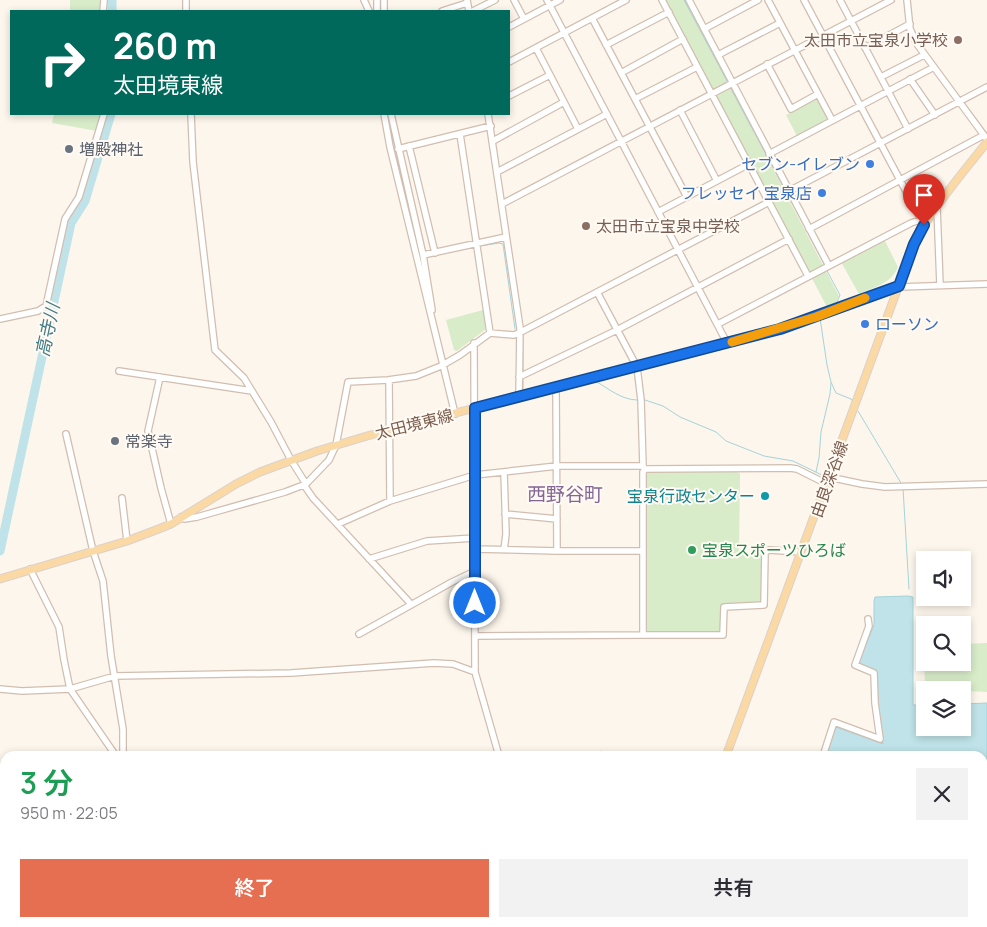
<!DOCTYPE html>
<html lang="ja">
<head>
<meta charset="utf-8">
<style>
	body { margin:0; font-family:Manrope,"Noto Sans JP",sans-serif; background:#f2f2f3; color:#2b2b33; height:100vh; display:flex; flex-direction:column; font-size:19px; white-space:nowrap }
	* { box-sizing:border-box; margin:0 }
	p { font-size:16px; color:#7c7c81 }
	.icon { flex:none; width:28px; height:28px; fill:none; stroke:currentColor; stroke-width:2; stroke-linecap:round; stroke-linejoin:round }
	.map { position:relative; flex:1; overflow:hidden }
	.details { position:absolute; left:0px; top:751px; width:988px; height:176px; display:flex; flex-direction:column; background:#fff; border-radius:15px 15px 0 0; box-shadow:0 2px 8px #0003 }
	.details>* { flex:none }
	.hud { position:absolute; left:10px; top:10px; width:500px; height:105px; border-radius:0px; box-shadow:0 2px 8px #0003; background:#00695c; color:#fff; overflow:hidden }
	.fabs { position:absolute; left:916px; top:551px; display:grid; gap:10px }
	.fabs a { display:grid; place-items:center; width:55px; height:55px; border-radius:0px; background:#fff; box-shadow:0 2px 8px #0003; font-size:25px }
	.pin { position:absolute; display:grid; place-items:center; width:42px; height:42px; color:#fff; margin:-51px -21px; border-radius:50% 50% 50% 0; rotate:-45deg; box-shadow:0 0 5px #0007 }
	.pin .icon { rotate:45deg }
	.me { position:absolute; width:55px; margin:-28px; rotate:0deg; stroke-linejoin:round; filter:drop-shadow(0 0 4px #0008) }
	.turn { display:flex; align-items:center; gap:18px; height:105px; padding:0 20px; font-size:22px }
	.turn .icon { width:65px; height:65px; stroke-width:2.5 }
	.turn b { display:block; font-size:35px; line-height:42px }
	.round { display:grid; place-items:center; flex:none; width:52px; height:52px; border-radius:0px; background:#f2f2f3 }
	.summary { display:flex; align-items:center; justify-content:space-between; height:85px; padding:0 20px }
	h1 { font-size:30px; font-weight:600; line-height:38px; color:#1e9e55 }
	.cta { display:flex; gap:10px; margin-top:auto; padding:10px 20px }
	.cta a { flex:1; height:58px; border-radius:0px; background:#e76f51; color:#fff; font-size:20px; font-weight:600; line-height:58px; text-align:center }
	.cta a+a { background:#f2f2f3; color:#2b2b33 }
	.map>svg:first-child { display:block }
	.green { fill:#d8ecc9 }
	.water { fill:#bfe3e8; stroke:#a5d3da }
	.lines { fill:none; stroke-linecap:round; stroke-linejoin:round }
	.stream { stroke:#a5d3da; stroke-width:1 }
	.river { stroke:#bfe3e8; stroke-width:9 }
	.minor-casing { stroke:#d1beb0; stroke-width:8 }
	.major-casing { stroke:#dad1cd; stroke-width:9 }
	.minor { stroke:#fff; stroke-width:5.5 }
	.major { stroke:#fbd9a5; stroke-width:7 }
	.rail-casing { stroke:#b9a8c9; stroke-width:3 }
	.rail { stroke:#fffaf3; stroke-width:1; stroke-dasharray:4; stroke-linecap:butt }
	.route-casing { stroke:#114b97; stroke-width:12 }
	.route { stroke:#1a73e8; stroke-width:9 }
	.slow { stroke:#f59e0b; stroke-width:9 }
	.education-dot { fill:#8d6e63; stroke:#fffaf3; stroke-width:2 }
	.worship-dot { fill:#6b7280; stroke:#fffaf3; stroke-width:2 }
	.shop-dot { fill:#3f7fe0; stroke:#fffaf3; stroke-width:2 }
	.culture-dot { fill:#0f9aa8; stroke:#fffaf3; stroke-width:2 }
	.leisure-dot { fill:#2e9e5b; stroke:#fffaf3; stroke-width:2 }
	.labels { text-anchor:middle; stroke-width:4; stroke-linejoin:round; paint-order:stroke }
	.education-label { font-size:16px; fill:#785e54; stroke:#fffaf3; text-anchor:end }
	.worship-label { font-size:16px; fill:#5b616d; stroke:#fffaf3; text-anchor:start }
	.shop-label { font-size:16px; fill:#366cbe; stroke:#fffaf3; text-anchor:end }
	.street-label { font-size:16px; fill:#7a5c4d; stroke:#fffaf3 }
	.culture-label { font-size:16px; fill:#0d838f; stroke:#fffaf3; text-anchor:end }
	.leisure-label { font-size:16px; fill:#27864d; stroke:#fffaf3; text-anchor:start }
	.water-label { font-size:18px; font-style:italic; fill:#437c86; stroke:#fffaf3 }
	.quarter-label { font-size:19px; fill:#846695; stroke:#fffaf3 }
</style>
</head>
<body>
<div class="map">
<svg width="987" height="927" viewBox="0 0 987 927">
	<rect width="100%" height="100%" fill="#fdf6ec"/>
	<!-- green -->
	<path class="green" d="M70,0h32l-1,11h-31z
		M666,0h19l154,296 -4,8 -8,3z
		M815,100h3l9,17 -1,4 -29,15 -11,-21z
		M54,114h47l-4,17 -45,-8z
		M884,239l14,28c-7,17 -24,20 -39,27l-18,-32z
		M483,310l3,19 -29,22 -3,-1 -8,-30z
		M737,470l3,4 -1,78 22,1 2,1v48l-2,2h-40v26l-2,3h-73l-1,-2v-158l1,-2z
		M987,643v49l-62,-3 -1,-44h1v17h37l1,-18z"/>
	<!-- water -->
	<path class="water" d="M908,596l5,1v108h12v23h37l1,-24 24,-1v109l-4,2 -1,-58h-157l11,-29 47,17 -7,-39 1,-32 -1,-3 -18,-6 16,-39v-24l1,-4z"/>
	<g class="lines">
		<!-- stream -->
		<path class="stream" d="M684,0l43,81
			M731,89l54,101
			M787,193l38,73
			M480,246l19,-3 4,1 12,85
			M460,250l16,-3
			M820,312l16,-8 4,-9 -14,-26
			M820,318l7,47 4,17 5,11 15,6 2,3
			M523,371v-34
			M523,379v12l3,1
			M597,382c12,7 25,18 40,18
			M554,384l35,-9
			M645,400l18,6 17,11 36,15 10,9 38,15 29,5 31,15 -1,3
			M858,411l43,72
			M816,472l3,-14 2,-26 9,-38 1,-11
			M903,488l6,101
			M707,922l1,5
			M769,927l1,-5"/>
		<!-- river -->
		<path class="river" d="M112,11v-11
			M0,551l71,-328 14,-22 26,-87
			M0,882l5,4
			M34,922l2,5"/>
		<!-- minor casing -->
		<g class="minor-casing">
			<path id="minor" d="M186,0v11
				M364,0l5,11
				M467,0l2,11
				M514,0l10,19
				M547,0l180,343
				M662,0l146,276
				M689,0l140,266
				M768,0l64,120
				M804,0l120,225
				M840,0l68,129
				M907,0l3,29 7,15 69,94
				M103,11l1,-11
				M377,11v-11
				M384,11v-11
				M442,11l25,-8
				M473,11l22,-11
				M592,18l95,179
				M509,27l51,-27
				M704,29l54,-29
				M606,45l63,-33
				M536,48l42,81
				M865,48l45,-24
				M718,55l62,-32
				M509,62l117,-62
				M767,64l24,45 27,-15
				M621,73l62,-34
				M881,77l43,-22
				M910,79l25,36
				M509,96l41,-21
				M635,99l62,-32
				M680,110l37,71
				M191,114l2,48 22,188 29,28 27,44 20,38 15,24
				M384,114l6,33 65,267
				M391,114l32,141 9,55
				M488,114l32,214 -1,69
				M460,134l30,199
				M493,141l71,-39
				M409,146l26,107
				M398,149l93,-23
				M769,154l165,-87
				M497,172l110,-58
				M789,191l198,-104
				M502,204l389,-204
				M937,207l3,78
				M658,212l91,-48
				M809,229l175,-94
				M423,255l83,-18
				M899,287l88,-3
				M597,292l40,75 4,33 2,66
				M0,319l38,-8 8,-5 19,-87 14,-22 25,-83
				M718,324l193,-101 9,-3
				M474,343l1,329 24,84
				M119,371l133,20
				M160,377l-12,54 13,57 10,36
				M519,377l98,-47 172,-91
				M389,380l1,121
				M556,388l1,163
				M66,434l27,117 10,30 8,75 12,73v27
				M829,477l33,7 23,3 102,-3
				M304,485l9,13 98,106
				M122,498l5,43
				M505,514l52,5
				M181,517l3,2 13,-2 88,-25 21,-8 23,-24 7,-15 12,-63 40,-2 28,-4 25,-10 19,-11 30,-22 24,2 5,-2 250,-131
				M338,524l52,-23 85,-26 82,-9h86l2,3
				M475,549l82,2h85
				M504,550l2,-16 -2,-62
				M801,552l-32,-2 -4,2 -1,53 -40,2 -1,28h-80v-163l2,-3 145,-1 7,1 30,15
				M369,559l58,-18 48,-3
				M30,569l29,58 5,33 6,29 46,67
				M359,634l93,-52 23,-11
				M475,636l168,-1
				M0,689l22,2 48,-2 45,-13 176,-3 143,-10 19,1 22,8
				M600,756l1,-1
				M823,756l11,-34 46,17 -5,-36 -1,-30 -19,-8 14,-39 -1,-7
				M0,798l5,-1
				M982,817l5,-2
				M982,825l5,-2
				M982,841l5,-2
				M496,922l2,5
				M577,922l1,5
				M797,927l10,-5"/>
		</g>
		<!-- major casing -->
		<g class="major-casing">
			<path id="major" d="M0,579l127,-38 29,-11 15,-6 65,-40 24,-12 57,-21 50,-15 413,-107 119,-42
				M726,756l188,-512c19,-37 47,-69 73,-102
				M661,927l2,-5"/>
		</g>
		<!-- minor -->
		<use href="#minor" class="minor"/>
		<!-- major -->
		<use href="#major" class="major"/>
		<!-- rail casing -->
		<g class="rail-casing">
			<path id="rail" d="M982,830l5,-2
				M775,927l10,-5"/>
		</g>
		<!-- rail -->
		<use href="#rail" class="rail"/>
	</g>
	<g class="lines">
		<!-- route casing -->
		<g class="route-casing">
			<path id="route" d="M475,603v-195l305,-79 119,-43 15,-42 10,-19"/>
		</g>
		<!-- route -->
		<use href="#route" class="route"/>
		<!-- slow -->
		<path class="slow" d="M732,342l84,-25 49,-19"/>
	</g>
	<!-- markers -->
	<g class="education-dot">
		<circle cx="958" cy="40" r="5"/>
		<circle cx="586" cy="226" r="5"/>
	</g>
	<g class="worship-dot">
		<circle cx="69" cy="149" r="5"/>
		<circle cx="115" cy="441" r="5"/>
	</g>
	<g class="shop-dot">
		<circle cx="870" cy="164" r="5"/>
		<circle cx="822" cy="193" r="5"/>
		<circle cx="865" cy="324" r="5"/>
	</g>
	<circle class="culture-dot" cx="765" cy="496" r="5"/>
	<circle class="leisure-dot" cx="692" cy="550" r="5"/>
	<g class="labels">
		<!-- education labels -->
		<g class="education-label">
			<text x="948" y="46">太田市立宝泉小学校</text>
			<text x="596" y="232" text-anchor="start">太田市立宝泉中学校</text>
		</g>
		<!-- worship labels -->
		<g class="worship-label">
			<text x="79" y="155">増殿神社</text>
			<text x="125" y="447">常楽寺</text>
		</g>
		<!-- shop labels -->
		<g class="shop-label">
			<text x="860" y="170">セブン-イレブン</text>
			<text x="812" y="199">フレッセイ 宝泉店</text>
			<text x="875" y="330" text-anchor="start">ローソン</text>
		</g>
		<!-- street labels -->
		<g class="street-label">
			<text transform="translate(414 424) rotate(-14)" y="6">太田境東線</text>
			<text transform="translate(829 479) rotate(-70)" y="6">由良深谷線</text>
		</g>
		<!-- culture labels -->
		<g class="culture-label">
			<text x="755" y="502">宝泉行政センター</text>
		</g>
		<!-- leisure labels -->
		<g class="leisure-label">
			<text x="702" y="556">宝泉スポーツひろば</text>
		</g>
		<!-- water labels -->
		<g class="water-label">
			<text transform="translate(48 330) rotate(-78)" y="6">高寺川</text>
		</g>
		<!-- quarter labels -->
		<g class="quarter-label">
			<text x="565" y="501">西野谷町</text>
		</g>
	</g>
</svg>
<div class="fabs">
<a><svg class="icon" aria-label="sound" viewBox="0 0 24 24"><path d="M4 9h4l5-4v14l-5-4H4zM17 9q2 3 0 6"/></svg></a>
<a><svg class="icon" aria-label="search" viewBox="0 0 24 24"><circle cx="10" cy="10" r="6"/><path d="M15 15l6 6"/></svg></a>
<a><svg class="icon" aria-label="layers" viewBox="0 0 24 24"><path d="M12 4l9 5-9 5-9-5zM3 14l9 5 9-5"/></svg></a>
</div>
<div class="pin" style="left:924px;top:225px;background:#d93025"><svg class="icon" aria-label="arrive" viewBox="0 0 24 24"><path d="M6 21V4h12l-3 4 3 4H6"/></svg></div>
<svg class="me" style="left:475px;top:603px" viewBox="-20 -20 40 40"><circle r="17" fill="#1a73e8" stroke="#fff" stroke-width="3"/><path d="M0-11L8 9 0 5-8 9z" fill="#fff"/></svg>
<div class="hud">
<div class="turn"><svg class="icon" aria-label="right" viewBox="0 0 24 24"><path d="M7 20v-9h11M14 6l5 5-5 5"/></svg><div><b>260 m</b>太田境東線</div></div>
</div>
<section class="details">
<div class="summary"><div><h1>3 分</h1><p>950 m · 22:05</p></div><a class="round"><svg class="icon" aria-label="close" viewBox="0 0 24 24"><path d="M6 6l12 12M18 6L6 18"/></svg></a></div>
<div class="cta"><a>終了</a><a>共有</a></div>
</section>
</div>
</body>
</html>
